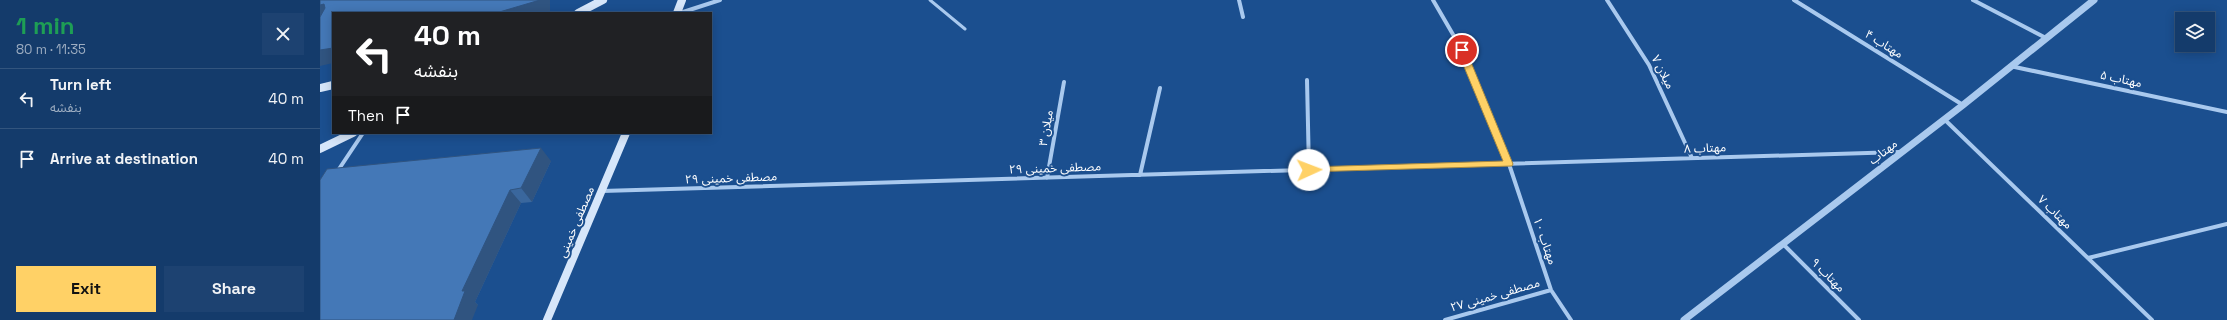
<!DOCTYPE html>
<html lang="en">
<head>
<meta charset="utf-8">
<style>
	body { margin:0; font-family:"Space Grotesk","Noto Sans Arabic",sans-serif; background:#1d4271; color:#f1f3f6; height:100vh; display:flex; flex-direction:column; font-size:15px; white-space:nowrap }
	* { box-sizing:border-box; margin:0 }
	p { font-size:13px; color:#9dadc1 }
	.icon { flex:none; width:22px; height:22px; fill:none; stroke:currentColor; stroke-width:2; stroke-linecap:round; stroke-linejoin:round }
	.map { position:relative; flex:1; overflow:hidden }
	.details { display:flex; flex-direction:column; background:#143b6b; width:320px }
	.details>* { flex:none }
	.top-card { position:absolute; left:12px; top:12px; width:380px; height:122px; border-radius:0px; box-shadow:0 2px 10px #0003,0 0 0 1px #33557e; background:#202124; color:#fff; overflow:hidden }
	.controls { position:absolute; left:1855px; top:12px; display:grid; gap:8px }
	.controls a { display:grid; place-items:center; width:40px; height:40px; border-radius:0px; background:#143b6b; box-shadow:0 2px 10px #0003,0 0 0 1px #33557e; font-size:20px }
	.pin { position:absolute; display:grid; place-items:center; width:34px; height:34px; color:#fff; margin:-17px; border:2px solid #fff; border-radius:50%; box-shadow:0 1px 4px #0007 }
	.me { position:absolute; width:44px; margin:-22px; rotate:88deg; stroke-linejoin:round; filter:drop-shadow(0 0 3px #0008) }
	.turn { display:flex; align-items:center; gap:14px; height:84px; padding:0 16px; font-size:18px }
	.turn .icon { width:52px; height:52px; stroke-width:2.5 }
	.turn b { display:block; font-size:28px; line-height:34px }
	.then { display:flex; align-items:center; height:38px; padding:0 16px; background:#0003; gap:8px; font-size:15px }
	.round { display:grid; place-items:center; flex:none; width:42px; height:42px; border-radius:0px; background:#1d4271 }
	.summary { display:flex; align-items:center; justify-content:space-between; height:68px; padding:0 16px }
	h1 { font-size:24px; font-weight:700; line-height:30px; color:#1e9e55 }
	.primary-button { display:flex; gap:8px; margin-top:auto; padding:8px 16px }
	.primary-button a { flex:1; height:46px; border-radius:0px; background:#ffd166; color:#111; font-size:16px; font-weight:700; line-height:46px; text-align:center }
	.primary-button a+a { background:#1d4271; color:#f1f3f6 }
	ul { padding:0; list-style:none }
	li { display:flex; align-items:center; gap:12px; height:60px; padding:0 16px; border-top:1px solid #33557e }
	li div { flex:1 }
	li b { display:block; font-size:15px }
	li em { font-style:normal }
	main { display:flex; flex:1; min-height:0 }
	.map>svg:first-child { display:block }
	.lines { fill:none; stroke-linecap:round; stroke-linejoin:round }
	.service { stroke:#a9c9ee; stroke-width:3 }
	.minor { stroke:#a9c9ee; stroke-width:4 }
	.tertiary { stroke:#a9c9ee; stroke-width:7 }
	.secondary { stroke:#d6e6fa; stroke-width:8 }
	.wall { fill:#3a679d }
	.shaded-wall { fill:#305480 }
	.building { fill:#4478b7; stroke:#305480 }
	.route { fill:#ffd166; stroke:#a68842 }
	.labels { text-anchor:middle; stroke-width:4; stroke-linejoin:round; paint-order:stroke }
	.street-label { font-size:12px; fill:#fff; stroke:#1b4f8f }
</style>
</head>
<body>
<main>
<section class="details">
<div class="summary"><div><h1>1 min</h1><p>80 m · 11:35</p></div><a class="round"><svg class="icon" aria-label="close" viewBox="0 0 24 24"><path d="M6 6l12 12M18 6L6 18"/></svg></a></div>
<ul>
<li><svg class="icon" aria-label="left" viewBox="0 0 24 24"><path d="M17 20v-9H6M10 6l-5 5 5 5"/></svg><div><b>Turn left</b><p>بنفشه</p></div><em>40 m</em></li>
<li><svg class="icon" aria-label="arrive" viewBox="0 0 24 24"><path d="M6 21V4h12l-3 4 3 4H6"/></svg><div><b>Arrive at destination</b></div><em>40 m</em></li>
</ul>
<div class="primary-button"><a>Exit</a><a>Share</a></div>
</section>
<div class="map">
<svg width="1907" height="320" viewBox="0 0 1907 320">
	<rect width="100%" height="100%" fill="#1b4f8f"/>
	<g class="lines">
		<!-- service -->
		<path class="service" d="M610,0l35,29"/>
		<!-- minor -->
		<path class="minor" d="M919,0l4,17
			M1113,0l29,50 47,114 42,126 20,30
			M1287,0l42,65 43,93
			M1474,0l169,105
			M1653,0l73,38
			M360,13l40,-13
			M1690,66l217,46
			M987,80l2,90
			M1624,119l208,201
			M17,172l26,-39
			M820,175l20,-87
			M727,178l17,-96
			M282,191l1298,-39
			M1463,244l76,76
			M1768,258l139,-34
			M1125,320l106,-30"/>
		<!-- tertiary -->
		<path class="tertiary" d="M1364,320l279,-215 131,-105"/>
		<!-- secondary -->
		<path class="secondary" d="M258,13l25,-13
			M357,13l5,-13
			M0,88l13,-3
			M0,149l33,-16
			M227,320l79,-187"/>
	</g>
	<!-- wall -->
	<path class="wall" d="M231,161l-19,41 -11,1 -46,99 3,3 -158,15z"/>
	<!-- shaded-wall -->
	<path class="shaded-wall" d="M220,0h10v13h-54z
		M4,4l9,11 -13,22v-32z
		M13,48v15l-13,3v-16z
		M221,148l10,13 -19,41 -11,-14z
		M190,190l11,13 -46,99 3,3 -6,15h-18l8,-29z"/>
	<!-- building -->
	<path class="building" d="M0,0h220l-44,13h-163v35l-13,2v-33l5,-9 -1,-4 -4,1z
		M221,148l-20,40 -11,2 -48,101h3l-11,29h-134v-140l7,-11z"/>
	<!-- route -->
	<path class="route" d="M1139,48l7,2 47,114 -1,2 -206,6v-4l3,-1 194,-6 -46,-111z"/>
	<g class="labels">
		<!-- street labels -->
		<g class="street-label">
			<text transform="translate(1564 44) rotate(32)" y="4">مهتاب ۴</text>
			<text transform="translate(1343 72) rotate(63)" y="4">میلان ۷</text>
			<text transform="translate(1801 79) rotate(12)" y="4">مهتاب ۵</text>
			<text transform="translate(726 128) rotate(-80)" y="4">میلان ۳</text>
			<text transform="translate(1385 148) rotate(-2)" y="4">مهتاب ۸</text>
			<text transform="translate(1563 152) rotate(-38)" y="4">مهتاب</text>
			<text transform="translate(735 168) rotate(-2)" y="4">مصطفی خمینی ۲۹</text>
			<text transform="translate(411 178) rotate(-2)" y="4">مصطفی خمینی ۲۹</text>
			<text transform="translate(1735 212) rotate(44)" y="4">مهتاب ۷</text>
			<text transform="translate(256 222) rotate(-67)" y="4">مصطفی خمینی</text>
			<text transform="translate(1225 241) rotate(71)" y="4">مهتاب ۱۰</text>
			<text transform="translate(1508 275) rotate(45)" y="4">مهتاب ۹</text>
			<text transform="translate(1175 295) rotate(-16)" y="4">مصطفی خمینی ۲۷</text>
		</g>
	</g>
</svg>
<div class="controls">
<a><svg class="icon" aria-label="layers" viewBox="0 0 24 24"><path d="M12 4l9 5-9 5-9-5zM3 14l9 5 9-5"/></svg></a>
</div>
<div class="pin" style="left:1142px;top:50px;background:#d93025"><svg class="icon" aria-label="arrive" viewBox="0 0 24 24"><path d="M6 21V4h12l-3 4 3 4H6"/></svg></div>
<svg class="me" style="left:989px;top:170px" viewBox="-20 -20 40 40"><circle r="19" fill="#fff"/><path d="M0-13L10 11 0 6-10 11z" fill="#ffd166"/></svg>
<div class="top-card">
<div class="turn"><svg class="icon" aria-label="left" viewBox="0 0 24 24"><path d="M17 20v-9H6M10 6l-5 5 5 5"/></svg><div><b>40 m</b>بنفشه</div></div>
<div class="then">Then<svg class="icon" aria-label="arrive" viewBox="0 0 24 24"><path d="M6 21V4h12l-3 4 3 4H6"/></svg></div>
</div>
</div>
</main>
</body>
</html>
